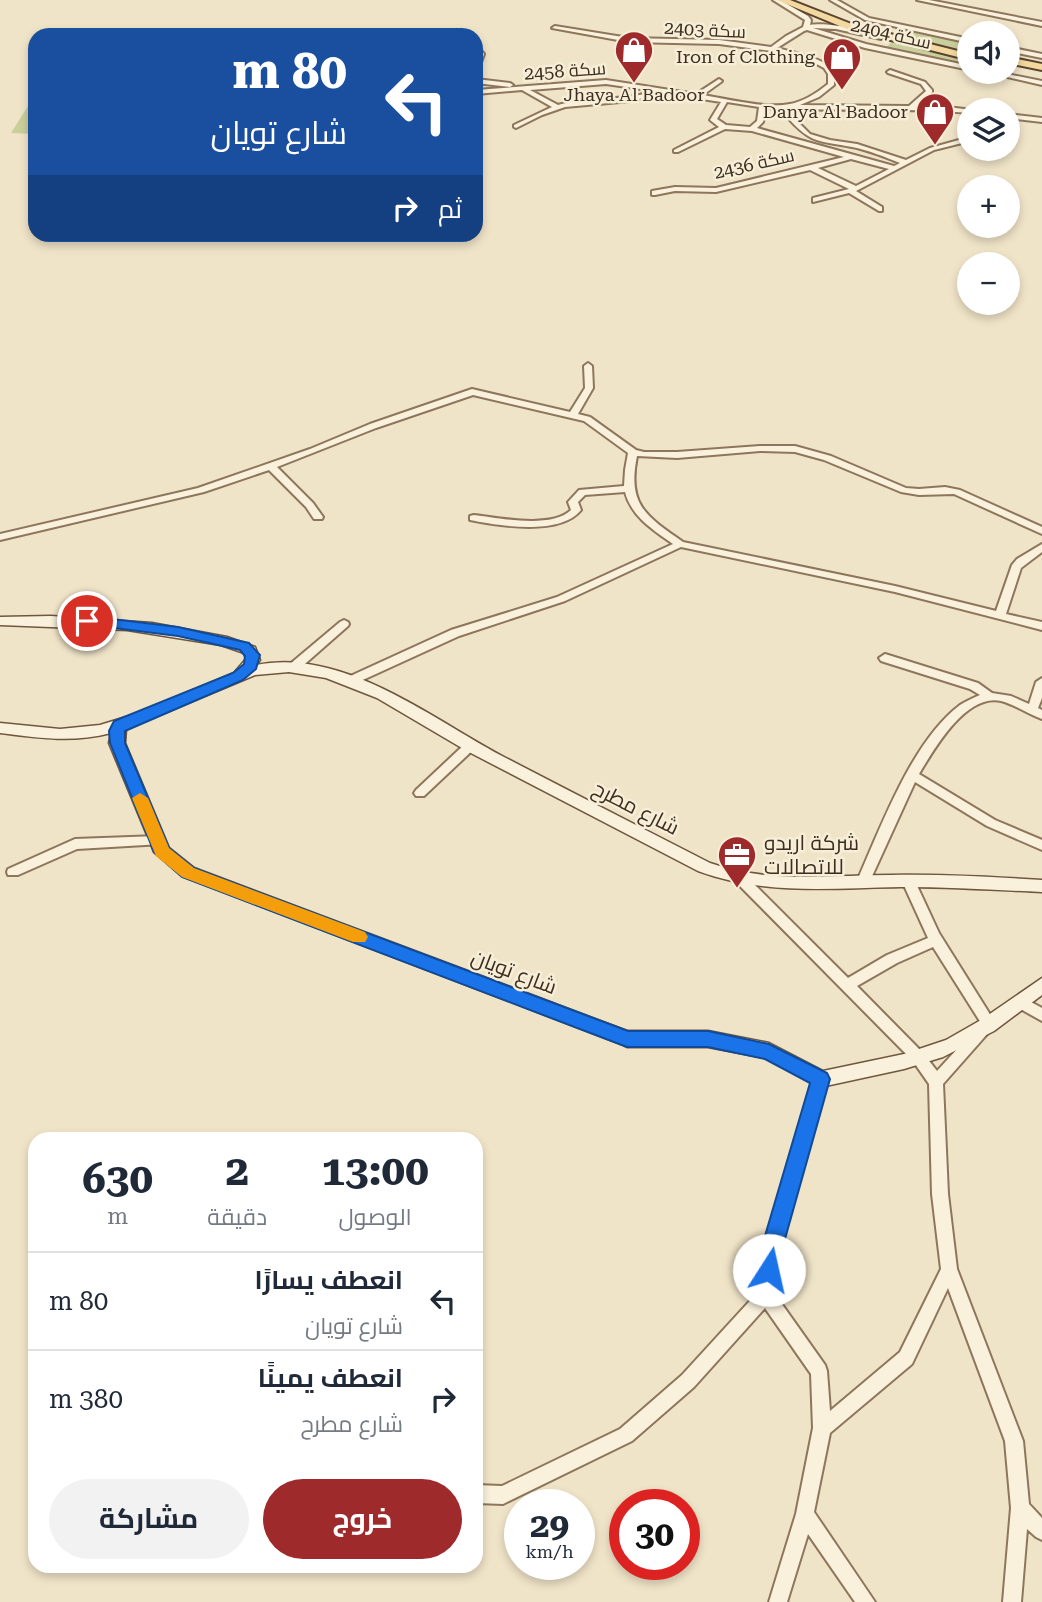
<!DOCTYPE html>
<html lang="ar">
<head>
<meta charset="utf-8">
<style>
	body { margin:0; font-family:"Roboto Serif",Cairo,serif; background:#f2f2f3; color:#1f2937; direction:rtl; height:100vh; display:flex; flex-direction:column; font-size:26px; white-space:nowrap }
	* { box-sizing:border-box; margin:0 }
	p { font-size:23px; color:#747a83 }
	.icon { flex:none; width:38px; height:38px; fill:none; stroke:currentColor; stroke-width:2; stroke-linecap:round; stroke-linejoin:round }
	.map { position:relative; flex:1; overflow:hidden; direction:ltr }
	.details { position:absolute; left:28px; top:1132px; width:455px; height:441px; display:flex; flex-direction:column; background:#fff; border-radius:21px; box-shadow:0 4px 10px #0003; direction:rtl }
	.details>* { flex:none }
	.guide { position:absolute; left:28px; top:28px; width:455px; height:214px; border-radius:21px; box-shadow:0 4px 10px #0003; direction:rtl; background:#1a4fa0; color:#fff; overflow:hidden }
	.tools { position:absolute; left:957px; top:21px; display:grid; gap:14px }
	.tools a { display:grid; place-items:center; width:63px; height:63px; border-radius:50%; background:#fff; box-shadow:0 4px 10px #0003; font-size:35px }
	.speed { position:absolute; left:504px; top:1489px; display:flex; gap:14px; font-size:35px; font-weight:700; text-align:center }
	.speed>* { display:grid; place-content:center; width:91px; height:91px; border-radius:50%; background:#fff; box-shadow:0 4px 10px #0003; line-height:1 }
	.speed small { font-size:18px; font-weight:400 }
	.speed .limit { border:10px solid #d22; background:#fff; color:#111 }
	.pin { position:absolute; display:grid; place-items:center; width:60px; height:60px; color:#fff; margin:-30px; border:4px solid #fff; border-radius:50%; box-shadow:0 2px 7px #0007 }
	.me { position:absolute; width:77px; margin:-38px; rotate:10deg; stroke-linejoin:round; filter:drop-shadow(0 0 5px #0008) }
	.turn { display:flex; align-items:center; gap:24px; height:147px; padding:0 21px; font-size:32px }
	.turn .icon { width:91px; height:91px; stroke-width:2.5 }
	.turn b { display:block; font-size:49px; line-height:60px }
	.then { display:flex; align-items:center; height:66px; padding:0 21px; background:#0003; gap:14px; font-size:26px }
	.eta { display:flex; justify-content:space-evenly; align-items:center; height:119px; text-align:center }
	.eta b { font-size:42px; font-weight:700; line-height:49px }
	.button { display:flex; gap:14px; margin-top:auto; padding:14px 21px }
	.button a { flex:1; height:80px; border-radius:42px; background:#9e2a2b; color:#fff; font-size:28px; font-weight:700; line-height:80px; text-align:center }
	.button a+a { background:#f2f2f3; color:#1f2937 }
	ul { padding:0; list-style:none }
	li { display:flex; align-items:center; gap:21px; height:98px; padding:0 21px; border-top:2px solid #e0e1e3 }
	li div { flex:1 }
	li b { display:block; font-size:26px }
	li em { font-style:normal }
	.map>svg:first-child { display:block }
	.green { fill:#c9cf9b }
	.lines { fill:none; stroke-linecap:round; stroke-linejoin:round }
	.minor-casing { stroke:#8d765c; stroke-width:4 }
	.secondary-casing { stroke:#6f573f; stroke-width:3 }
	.primary-casing { stroke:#5b4430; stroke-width:4 }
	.minor { fill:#faf1dc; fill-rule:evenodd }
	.secondary { fill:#faf1dc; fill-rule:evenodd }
	.primary { fill:#f3d9a0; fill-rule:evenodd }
	.route { fill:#1a73e8; stroke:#114b97; stroke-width:2 }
	.slow { fill:#f59e0b }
	.labels { text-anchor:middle; stroke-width:5; stroke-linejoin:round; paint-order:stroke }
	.far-street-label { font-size:18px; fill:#3d2e20; stroke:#f7eed8 }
	.far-poi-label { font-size:18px; fill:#3d2e20; stroke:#f7eed8; text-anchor:end }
	.street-label { font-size:21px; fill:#3d2e20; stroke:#f7eed8 }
	.poi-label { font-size:21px; fill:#3d2e20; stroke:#f7eed8; text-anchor:start }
</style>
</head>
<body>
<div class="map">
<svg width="1042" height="1602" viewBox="0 0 1042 1602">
	<rect width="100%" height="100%" fill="#f0e4c8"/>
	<!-- green -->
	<path class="green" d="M906,29l63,13v9l-71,-15z
		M892,42l77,16v9l-85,-18z
		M33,98l2,36 -24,-1z"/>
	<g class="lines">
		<!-- minor casing -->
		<g class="minor-casing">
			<path id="minor" d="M773,0h7l28,16 3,4 -1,5c17,-3 58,5 74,12l-3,2 -45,-10 -23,-1 53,16 104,22v4l-105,-22 -58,-18 -3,1 -27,17c14,4 51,10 57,25 0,2 0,10 0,12l-15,12 -19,8 109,1 17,-15 -5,-7 -33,-11 -1,-1 3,-2 35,12 7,8v2l-15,14h21l35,4h-3v3c-58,-5 -117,-2 -175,-4l-1,9 16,16 20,6 27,4 49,16 24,-12 40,-11v4l-36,9 -78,41 26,16v4h-3l-30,-18 -36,9v-4l36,-9 -39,-19 -94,22 -41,-1 -20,4h-3v-4l23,-4 41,1 128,-31 -92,-26 -27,-2 -47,23h-4v-2l45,-23 -9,-7 11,-18 -58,-9 -32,8 -66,6 -23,8 -26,13 -2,-1v-2l38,-18 -30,-17 -46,4v-4l130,-10 90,14 23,-15 3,2 -1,1 -18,13c25,4 63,14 87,9 12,-2 27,-11 38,-20v-10l-4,-6 -13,-7 -39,-10 -53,-7 -90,-2 -77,-14 3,-2 74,12 90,2 52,7 15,-11 17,-9 2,-7zM606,84l48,7c-31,11 -64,5 -96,14l-28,-15zM727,102l32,5 -2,14 -7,6 -24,-2 -9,-6zM766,108l22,1v9c23,26 32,23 64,29 16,3 33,10 48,16l-6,3 -137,-38 6,-6zM851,159l38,10 -33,17 -38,-18z
				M830,0h7l32,18 101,21v4l-105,-23z
				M917,0h12l113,22v4z
				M476,44l8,10 -5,14 -3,2 2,-16z
				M1008,47l34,7v4l-34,-7z
				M986,72h11l45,9v4z
				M476,79l34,4 3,2 -3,2 -34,-4z
				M1008,114l34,4v4l-34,-4z
				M588,363l4,3 1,22 -15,26 12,3 46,33 8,2h33l83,-6h35l36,10 75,32 13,1 26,-2 15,3 82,37v7l-88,-40 -35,1 -18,-3 -77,-32 -29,-8 -35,-1 -83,7 -40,-2c-10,49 9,60 46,86l212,44 101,25 16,-46 5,-6 25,-15v8l-21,16 -15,46 36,8v8l-147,-38 -214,-45 -116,54 -106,35 -105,48h-8l-2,-3 2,-3 105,-48 106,-33 116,-53c-20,-14 -42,-28 -48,-52l-40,3 -7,7 3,8c-21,26 -81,16 -111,10v-4l4,-1c25,3 78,14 97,-5l-3,-8 11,-12 45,-4 1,-16 3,-17 -44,-32 -111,-26 -97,33 -99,39 36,36 10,14 -1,2h-8l-8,-12 -37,-37 -65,22 -204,48v-6l198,-46 112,-39 60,-25 102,-35 98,23 15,-24 -1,-22z
				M344,620l4,2 1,2 -1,2 -50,44h-8l-2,-3 2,-3 50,-42z
				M885,654l93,29 14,10 19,3 18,8 7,-22 6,-4v20l-4,10 4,2v9c-14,-5 -26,-14 -41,-18 -35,-8 -67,48 -82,73l76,46 47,20v10l-55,-24 -72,-44 -47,103h-10l-1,-4c24,-54 55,-140 103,-176 6,-4 13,-7 20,-10l-10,-6 -89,-28 -2,-3z
				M470,742l4,1 2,3 -2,3 -50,47h-8l-2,-3 2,-3 50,-47z
				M158,836l4,2 2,3 -2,3 -85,5 -59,26h-10l-1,-3 1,-3 67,-30z
				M741,874l5,2 102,102 39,-23 41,-17 -26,-57 1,-4h10l26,56 57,91 -53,60 5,110 9,75 66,172 6,63 13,14v22l-6,-3 -9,-8 -6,73h-18l8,-94 -6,-67 -57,-153 -36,76 -82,69 -16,79 61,90h-20l-47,-68 -21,68h-18l27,-88 17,-86 -2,-54 -46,-66 -71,79 -62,54 -129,63 -27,-1v-18l26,1 118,-57 62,-54 76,-83 6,-46 52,-171 5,-2 5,2 2,4 -48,167 -6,47 51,72 2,6 3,40 70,-59 41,-83 -9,-75 -3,-110 -16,-23 -177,-179 -1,-3 1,-3zM933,947l48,76 -44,48 -14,-18 -66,-67 40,-23z
				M1020,996l22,12v13l-27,-15 -2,-4 2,-4z"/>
		</g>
		<!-- secondary casing -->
		<g class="secondary-casing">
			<path id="secondary" d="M51,616l101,7 75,14 28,10 5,13 -4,5c88,-18 177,55 250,93 67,35 136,70 204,105 59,21 120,12 181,12 51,-1 101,2 151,5v12c-47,-2 -94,-5 -141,-5 -71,1 -134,9 -203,-16l-231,-120 -90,-53 -51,-20 -37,-6 -34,3 -129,54 -1,14 44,105 25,20 433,163h81l61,12 54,28 81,-17 42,-14 35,-20 61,-42v17l-48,36 -51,26 -39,12 -83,18 -56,-29 -57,-11h-81l-6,-3 -439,-168 -28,-24 -45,-109 2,-10c-38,10 -73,5 -111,0v-10l60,6 40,-4 39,-12 95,-40 12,-14 -2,-6 -23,-8 -94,-15 -127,-5v-8z"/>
		</g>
		<!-- primary casing -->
		<g class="primary-casing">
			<path id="primary" d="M777,0h13l64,25 116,29v6l-123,-31z
				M1008,57l34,7v6l-34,-7z"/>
		</g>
		<!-- minor -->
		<use href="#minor" class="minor"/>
		<!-- secondary -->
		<use href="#secondary" class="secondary"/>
		<!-- primary -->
		<use href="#primary" class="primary"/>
	</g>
	<!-- route -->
	<path class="route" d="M87,616l91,11 71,16 11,12 -4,14 -13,11 -118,51v12l44,105 25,20 434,163h80l61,13 58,29 3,6 -47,167 -6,31 -8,3 -7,-3 -3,-7 3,-24 48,-163 -45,-24 -57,-12h-81l-445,-170 -28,-25 -44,-109 -1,-12 5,-10 119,-48 11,-9 1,-8 -5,-6 -62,-14 -96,-12v-6z"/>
	<!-- slow -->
	<path class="slow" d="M140,793l8,5 21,50 25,20 171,64 3,5 -3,5h-12l-171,-65 -26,-21 -24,-58z"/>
	<!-- icons -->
	<defs>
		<g id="shop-pin" transform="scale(2.0125)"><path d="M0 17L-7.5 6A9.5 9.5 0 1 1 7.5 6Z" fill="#9e2a2b" stroke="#f7eed8"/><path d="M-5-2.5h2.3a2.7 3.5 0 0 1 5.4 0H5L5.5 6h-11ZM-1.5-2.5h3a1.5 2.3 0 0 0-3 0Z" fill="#fff"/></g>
		<g id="office-pin" transform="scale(2.0125)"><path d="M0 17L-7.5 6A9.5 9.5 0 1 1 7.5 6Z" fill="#9e2a2b" stroke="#f7eed8"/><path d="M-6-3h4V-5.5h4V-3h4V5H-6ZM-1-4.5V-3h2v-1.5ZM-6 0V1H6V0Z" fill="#fff"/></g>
	</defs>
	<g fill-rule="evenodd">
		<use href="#shop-pin" x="634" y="50"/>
		<use href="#shop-pin" x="842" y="57"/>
		<use href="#shop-pin" x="935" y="112"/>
		<use href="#office-pin" x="737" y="855"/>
	</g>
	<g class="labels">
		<!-- far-street labels -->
		<g class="far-street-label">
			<text transform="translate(705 30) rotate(3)" y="6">سكة 2403</text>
			<text transform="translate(891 34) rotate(13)" y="6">سكة 2404</text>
			<text transform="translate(565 71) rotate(-4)" y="6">سكة 2458</text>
			<text transform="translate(754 164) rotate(-13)" y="6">سكة 2436</text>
		</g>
		<!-- far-poi labels -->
		<g class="far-poi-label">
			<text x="815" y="63">Iron of Clothing</text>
			<text x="634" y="101" text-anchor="middle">Jhaya Al Badoor</text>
			<text x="908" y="118">Danya Al Badoor</text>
		</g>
		<!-- street labels -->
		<g class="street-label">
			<text transform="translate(636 808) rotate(27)" y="7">شارع مطرح</text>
			<text transform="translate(514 972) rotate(21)" y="7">شارع تويان</text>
		</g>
		<!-- poi labels -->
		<g class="poi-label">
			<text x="764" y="850">شركة اريدو<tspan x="764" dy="24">للاتصالات</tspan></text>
		</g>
	</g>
</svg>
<div class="tools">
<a><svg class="icon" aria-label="sound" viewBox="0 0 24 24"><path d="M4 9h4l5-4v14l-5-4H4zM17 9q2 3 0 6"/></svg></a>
<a><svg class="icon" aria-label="layers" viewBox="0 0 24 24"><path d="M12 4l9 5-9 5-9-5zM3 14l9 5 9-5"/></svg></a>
<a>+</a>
<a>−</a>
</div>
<div class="speed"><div>29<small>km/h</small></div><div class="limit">30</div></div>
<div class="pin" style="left:87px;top:621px;background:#d93025"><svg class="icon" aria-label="arrive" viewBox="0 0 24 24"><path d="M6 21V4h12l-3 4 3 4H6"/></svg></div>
<svg class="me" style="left:769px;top:1270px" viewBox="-20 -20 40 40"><circle r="19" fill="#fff"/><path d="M0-13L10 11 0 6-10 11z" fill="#1a73e8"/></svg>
<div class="guide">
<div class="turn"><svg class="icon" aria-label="left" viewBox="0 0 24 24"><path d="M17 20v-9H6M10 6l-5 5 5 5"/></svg><div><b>80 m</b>شارع تويان</div></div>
<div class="then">ثم<svg class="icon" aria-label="right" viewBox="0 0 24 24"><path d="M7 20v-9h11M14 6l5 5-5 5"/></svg></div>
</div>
<section class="details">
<div class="eta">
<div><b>13:00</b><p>الوصول</p></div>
<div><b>2</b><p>دقيقة</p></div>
<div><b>630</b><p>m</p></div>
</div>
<ul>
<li><svg class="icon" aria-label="left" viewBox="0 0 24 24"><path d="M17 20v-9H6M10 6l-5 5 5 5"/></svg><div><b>انعطف يسارًا</b><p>شارع تويان</p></div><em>80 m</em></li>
<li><svg class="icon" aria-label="right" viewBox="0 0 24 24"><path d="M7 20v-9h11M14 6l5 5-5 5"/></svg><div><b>انعطف يمينًا</b><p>شارع مطرح</p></div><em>380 m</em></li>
</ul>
<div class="button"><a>خروج</a><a>مشاركة</a></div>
</section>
</div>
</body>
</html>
